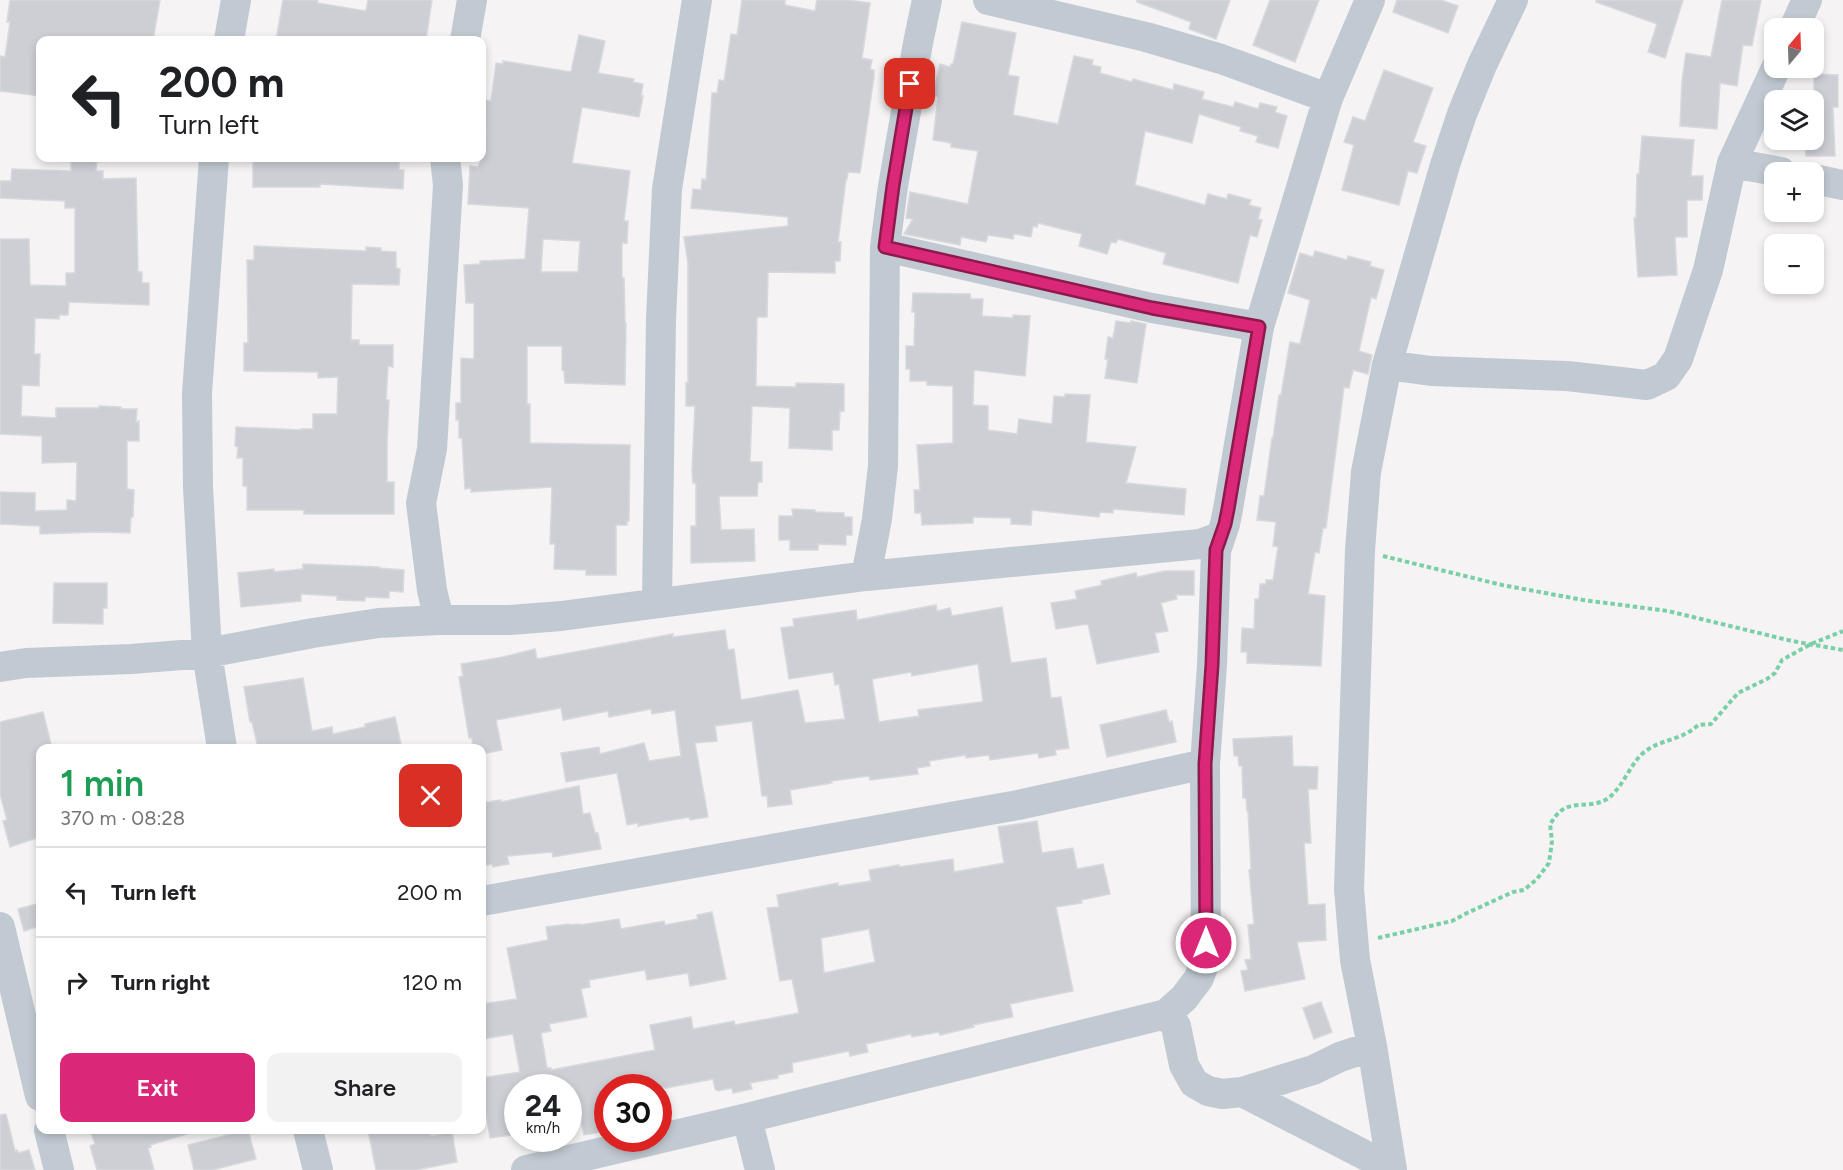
<!DOCTYPE html>
<html lang="en">
<head>
<meta charset="utf-8">
<style>
	body { margin:0; font-family:Figtree,sans-serif; background:#f2f2f2; color:#202124; height:100vh; display:flex; flex-direction:column; font-size:22px; white-space:nowrap }
	* { box-sizing:border-box; margin:0 }
	p { font-size:20px; color:#757577 }
	.icon { flex:none; width:33px; height:33px; fill:none; stroke:currentColor; stroke-width:2; stroke-linecap:round; stroke-linejoin:round }
	.map { position:relative; flex:1; overflow:hidden }
	.side { position:absolute; left:36px; top:744px; width:450px; height:390px; display:flex; flex-direction:column; background:#fff; border-radius:12px; box-shadow:0 3px 9px #0003 }
	.side>* { flex:none }
	.hud { position:absolute; left:36px; top:36px; width:450px; height:126px; border-radius:12px; box-shadow:0 3px 9px #0003; background:#fff; color:#202124; overflow:hidden }
	.needle { width:39px; rotate:19deg }
	.controls { position:absolute; left:1764px; top:18px; display:grid; gap:12px }
	.controls a { display:grid; place-items:center; width:60px; height:60px; border-radius:12px; background:#fff; box-shadow:0 3px 9px #0003; font-size:30px }
	.speed { position:absolute; left:504px; top:1074px; display:flex; gap:12px; font-size:30px; font-weight:700; text-align:center }
	.speed>* { display:grid; place-content:center; width:78px; height:78px; border-radius:50%; background:#fff; box-shadow:0 3px 9px #0003; line-height:1 }
	.speed small { font-size:15px; font-weight:400 }
	.speed .limit { border:9px solid #d22; background:#fff; color:#111 }
	.pin { position:absolute; display:grid; place-items:center; width:51px; height:51px; color:#fff; margin:-26px; border-radius:12px; box-shadow:0 3px 9px #0006 }
	.me { position:absolute; width:66px; margin:-33px; rotate:0deg; stroke-linejoin:round; filter:drop-shadow(0 0 4px #0008) }
	.turn { display:flex; align-items:center; gap:21px; height:126px; padding:0 24px; font-size:27px }
	.turn .icon { width:78px; height:78px; stroke-width:2.5 }
	.turn b { display:block; font-size:42px; line-height:51px }
	.round { display:grid; place-items:center; flex:none; width:63px; height:63px; border-radius:12px; background:#f2f2f2 }
	.headline { display:flex; align-items:center; justify-content:space-between; height:102px; padding:0 24px }
	h1 { font-size:36px; font-weight:600; line-height:45px; color:#1e9e55 }
	.action { display:flex; gap:12px; margin-top:auto; padding:12px 24px }
	.action a { flex:1; height:69px; border-radius:12px; background:#db2777; color:#fff; font-size:24px; font-weight:600; line-height:69px; text-align:center }
	.action a+a { background:#f2f2f2; color:#202124 }
	ul { padding:0; list-style:none }
	li { display:flex; align-items:center; gap:18px; height:90px; padding:0 24px; border-top:2px solid #e0e0e0 }
	li div { flex:1 }
	li b { display:block; font-size:22px }
	li em { font-style:normal }
	.map>svg:first-child { display:block }
	.building { fill:#cdcfd5; stroke:#d7d9de; stroke-width:1.5; fill-rule:evenodd }
	.lines { fill:none; stroke-linecap:round; stroke-linejoin:round }
	.path { stroke:#7ad0a6; stroke-width:4; stroke-dasharray:4.5 3; stroke-linecap:butt }
	.minor { stroke:#c1cad2; stroke-width:30 }
	.route-casing { stroke:#8e194d; stroke-width:15 }
	.route { stroke:#db2777; stroke-width:10 }
</style>
</head>
<body>
<div class="map">
<svg width="1843" height="1170" viewBox="0 0 1843 1170">
	<rect width="100%" height="100%" fill="#f5f3f3"/>
	<!-- building -->
	<path class="building" d="M10,0h150l-7,40h-113v56l-40,-5v-35l5,1 5,-35h-3z
		M283,0h35l-1,3 49,8 2,-11h64l-6,40h-150z
		M742,0h43v5l30,6 2,-11h31l22,3 -8,55 10,2 -2,9 4,1v7l-14,96 -12,-1 -1,7h-1l-8,63h3l-1,19h-5v12l-67,-1 -1,45h-10l-1,69 40,1v-4l48,1v27h-4l-1,19h-7v20l-43,-2 1,-40 -38,-2 -2,56h12v20h-4l-1,14h-38l2,34 33,-1 1,32 -64,2v-37h5v-43h-3l-1,-12 3,-65h-9v-23h2v-120l-4,-26 104,-11v-9l-97,-9 2,-19 8,1 1,-11 4,1 6,-87h5l2,-13 5,1 7,-47 6,1z
		M1137,0h93l-14,39 -27,-10 2,-7 -54,-20z
		M1270,0h49l-24,62 -42,-17z
		M1397,0h44l17,6 -10,27 -55,-21z
		M1596,0h87l-18,58 -17,-6 9,-28 -61,-22z
		M1722,0h39l-9,46 -9,-1 -6,41 -17,-3 -3,46 -37,-3 2,-45 4,-28 25,4z
		M962,22l54,11 -8,42 11,2 -6,38 45,9 16,-68 19,4 -1,5 9,2 -1,6 32,9 1,-3 40,11 1,-6 30,8 -2,7 31,8 2,-5 23,7 2,-6 17,4 -2,5 12,4 -9,32 -22,-6 2,-6 -18,-5 1,-4 -42,-13 -7,29 -47,-12 -10,54 70,20 3,-11 19,5 1,-5 23,6 -2,5 12,3 -3,11 4,1 -5,17 -7,-2 -12,48 -75,-19 3,-11 -48,-14 -2,4 -5,-1 -4,12 -28,-8 3,-12 -44,-11 -1,4 -4,-1 -2,11 -17,-3 -1,5 -25,-4 -2,7 -25,-5 -1,8 -56,-11 9,-15 -7,-1 4,-26 58,12 10,-53 -27,-4v-4l-18,-3 5,-43 -5,-1 7,-32 10,3 1,-3h2z
		M579,35l26,6 -7,32 36,6 -1,3 10,2 -2,12h2l-4,21 -57,-10 -10,56 58,8 -6,50h4l-1,22h-5v35h2l1,45h1l-1,62 -60,-2 -1,-12 -2,-1v-24h-35v58h3v39l100,2 -1,76h-2v4h-11v50h-30v-5l-32,-1 1,-25h-5l2,-57 -81,5v-4l-6,1 -3,-51h-3v-18h-3v-17h5v-45l13,1v-56h-8l-2,-38 16,-1v-3l45,-2 4,-51 -61,-4 2,-38 8,1 4,-9 4,-24 -4,-2v-16l3,-16 6,1 5,-38 7,1v-3l68,11zM543,239l37,2 -2,31h-37z
		M1384,70l49,18 -20,54 13,4 -9,27 -9,-2 -9,34 -57,-15 12,-45 -10,-3 9,-25 12,4z
		M1814,74l24,1v32h-5l2,49h-29l-1,-16h9z
		M1642,136l52,4 -3,36h12l-1,24h-15v37h-12l2,38 -39,2 -4,-59h2l1,-44h2z
		M71,158h26l-1,13h7v8l33,-1 2,94h4v11h7v22l-80,-3 -1,13h-9v4l-24,-1 -1,36h6l-1,32 -17,-1 -1,31 35,2v-10h43v-2l22,1v2h16l-1,13 3,-1v20h-12v48l7,1 -1,27h-2l-1,16 -31,-1 -59,2v-8l-40,-2v-32l35,1v18l32,-1v-10l9,1 1,-39 -35,1v-27l-42,-2v-195h29l1,46 36,1v-13h9v-65h-10v-7l-65,-3v-17h11l1,-12 59,2z
		M253,158h136l10,1v11h5l-1,19 -83,-5v3h-67z
		M254,246l112,5v-4l15,1v3l15,1v16l4,1 -1,16 -47,-1 -1,56h8v5h34v22l-5,-1 -2,34h3l-2,45v37h7v32h-90v-4h-57v-24h-4v-28h-6l1,-11 -3,-1 1,-19 65,3v-1h12v-15h24l1,-37 -20,1v-6l-74,-1v-28h4l-1,-83h7z
		M1315,251l32,9 1,-4 23,6 -1,4 14,4 -8,29 -5,-2 -12,54 13,4 -4,19 -15,-4 -4,18 -5,-1 -18,141h-3l-4,25 -4,-1 -7,42 17,2 -4,70 -74,-3v-11h-6l1,-24 12,1 1,-30h4l1,-15h6v-4h7l5,-33 -5,-1 3,-24 -19,-2 3,-24h4l8,-58h1l6,-43h2l9,-53 10,2 10,-44 -22,-7 12,-40 13,4z
		M913,293l57,1 1,5h12l-1,17 31,2v-3l17,1 -5,60 -51,-6 -1,35 15,1v24l29,4 2,-15 33,5 2,-28 11,1v-3l25,1 -4,47 50,5 -10,36 60,6 -2,26 -71,-6v4l-13,-1 -1,5 -67,-7 -1,15 -20,-1v-6l-38,-1v6l-51,2 -1,-12h-6l-1,-23h6l-3,-45 36,-2v-57l-26,-1v-4h-17v-12h-4v-23h8l1,-34h-3z
		M1116,321l15,2v-2l15,3 -9,59 -32,-5 3,-19h-3l3,-22 5,1z
		M792,509l23,1v2l29,1v4h8v18h-6v10l-28,-1v6h-28v-10h-11v-24h14z
		M303,564l76,3v1l25,2 -1,22 -14,-1v7l-24,-1v4l-28,-1v-4l-36,-2v7l-60,6 -3,-34 36,-4v3l29,-3z
		M1165,571h29v24h-18l1,4 -16,4 7,28 -13,2 4,19 -62,12 -9,-40 -32,5 -5,-26 26,-4 -2,-8 27,-6 -1,-4 35,-8 1,4z
		M54,583h53v25h-4v16l-50,-1z
		M936,605l1,6 13,-3 2,8 50,-9 9,56 35,-5 5,40 10,-1 8,51 -14,2 1,5 -17,3 -1,-5 -48,7 -1,-5 -23,3v-3l-37,6 1,5 -13,2 1,6 -48,6 -1,-4 -38,5 1,2 -42,7 2,14 -24,3 -1,-11h-5l-10,-75 -37,5 2,15 -22,2 13,74 -18,3 -1,-3 -51,9v-3l-11,2 -10,-52 -51,9 -5,-29 38,-6 1,7 44,-11 5,18 32,-5 -6,-46 -23,4 -1,-5 -42,8 -1,-6 -45,9 -2,-12 -65,12 6,30 -20,4v-6h-9l-1,-10h-3l-10,-61 4,-1 -2,-12 42,-7 32,-8 2,10 136,-25v3l52,-7 3,20 6,-1 7,51 57,-10 7,33 40,-4 -6,-35 -4,1 -2,-13 -44,7 -8,-51 13,-2 -1,-7 63,-9 1,10zM978,664l5,37 -2,1 -63,8 1,6 -40,6 -7,-43 39,-7 1,4z
		M303,678l9,53 20,-4 1,7 32,-7v-3l30,-7 6,27 -21,4h-122l-6,-26h-2l-6,-35z
		M1166,710l3,12 3,-1 4,21 -69,15 -7,-32z
		M43,712l9,36h-12v89l-30,10 -7,-26 4,-1 -7,-26v-72z
		M1292,736l1,30 25,1 -1,22h-9l3,54h-7l4,62 17,-1 1,36 -29,2 8,37 -60,12 -4,-20 7,-1 -3,-10 6,-1 -3,-34 6,-1 -5,-54 2,-1 -3,-58h-1l-1,-13h-3l-1,-32h-3l-1,-10h-4l-1,-17z
		M579,786l4,28 7,-1 5,20h3l3,16 -48,8 -1,-5 -45,4 2,8 -16,3 -1,-3 -10,2v-63l19,-3v2z
		M1037,821l5,32 31,-5 4,21 26,-5 7,30 -29,6 1,3 -26,4 17,84 -63,13 3,13 -40,8 1,2 -34,8 -1,-3 -27,5 -1,-3 -45,10 2,8 -18,4 -1,-5 -57,12 1,9 -15,3v3l-28,5 2,6 -19,4 -1,-5 -14,3 -3,-2 -2,-10 -47,9h-58v37l-6,1 1,6 -19,3 -10,-47h-61l5,26v20l-28,4 -8,-50v-10l38,-6 -7,-38 -31,5v-35l35,-5 -10,-51 41,-8 -2,-13 23,-3v1l11,-1v1l39,-6 2,10 43,-8 1,4 33,-6 -1,-4 15,-3 14,67 -36,7 -2,-13 -41,7 -2,-10 -56,10 1,7 -9,2 6,28 -38,7 2,7 -10,2 6,35h4v2l104,-20 -5,-25 41,-8 2,12 41,-8 1,4 64,-12 -7,-34 -12,2 -13,-73 12,-1 -2,-12 61,-12v3l33,-5 -2,-11 30,-5v2l54,-8 1,13 50,-9 -6,-36zM869,929l6,33 -51,11 -3,-35z
		M40,903v23l-16,5 -6,-22z
		M1321,1002l11,30 -18,7 -11,-31z
		M6,1114l9,37 2,-1 1,3 11,-3 6,20h-35v-55z
		M90,1130h97v4l-37,11 1,2 -3,1 6,22h-57l-7,-24 5,-2z
		M248,1130l8,29 -44,11h-18l-6,-25z
		M368,1130h62l1,6 21,-4 5,30 -41,8h-40z"/>
	<g class="lines">
		<!-- path -->
		<path class="path" d="M1383,556l119,29 81,15 85,11 124,30 51,9
			M1378,938l74,-17 15,-8 46,-21 11,-2 13,-11 12,-16 3,-22 -2,-17c4,-5 7,-11 12,-14 13,-9 31,-2 45,-11 14,-9 22,-32 34,-44 16,-16 41,-14 57,-30l13,-1 27,-31 29,-14 8,-6 7,-13 29,-16 32,-13"/>
		<!-- minor -->
		<path class="minor" d="M988,0l158,37 75,22 107,39
			M1794,28l13,-28
			M229,40l7,-40
			M465,40l7,-40
			M214,158l-17,235 1,94 9,166 15,95
			M1732,163l49,9
			M1814,179l29,6
			M885,247l267,61 107,19
			M1387,365l44,6 136,5 80,9 19,-9 12,-17 30,-89 24,-107 44,-95
			M866,576l11,-57 6,-53 2,-219 8,-61 25,-143 9,-43
			M657,603l4,-284 6,-130 30,-189
			M439,620l-7,-30 -11,-87 11,-54 16,-264 -3,-27
			M0,667l26,-4 105,-4 76,-6 106,-20 66,-10 60,-3h71l51,-4 305,-40 334,-32 19,-7
			M482,901l536,-96 187,-41
			M0,927l40,169
			M1166,1014l10,12 8,39 10,18 14,8 14,3 20,-2 71,-22 27,-13 32,-11
			M1242,1092l150,77
			M747,1118l13,52
			M49,1130l10,40
			M308,1130l10,40
			M526,1170l221,-52 419,-104 18,-16 15,-20 7,-19 -1,-195 7,-99 4,-114 9,-27 3,-15 31,-182 69,-229 42,-98
			M1392,1170l-20,-124 -17,-86 -6,-71 11,-339 6,-78 21,-107 58,-200 17,-51 20,-49 31,-65"/>
	</g>
	<g class="lines">
		<!-- route casing -->
		<g class="route-casing">
			<path id="route" d="M910,84l-17,102 -8,61 267,61 107,19 -31,182 -3,15 -9,26 -4,115 -7,99 1,179"/>
		</g>
		<!-- route -->
		<use href="#route" class="route"/>
	</g>
</svg>
<div class="controls">
<a><svg class="needle" viewBox="-14 -14 28 28"><path d="M0-13l5 13h-10z" fill="#e53935"/><path d="M0 13l5-13h-10z" fill="#757577"/></svg></a>
<a><svg class="icon" aria-label="layers" viewBox="0 0 24 24"><path d="M12 4l9 5-9 5-9-5zM3 14l9 5 9-5"/></svg></a>
<a>+</a>
<a>−</a>
</div>
<div class="speed"><div>24<small>km/h</small></div><div class="limit">30</div></div>
<div class="pin" style="left:910px;top:84px;background:#d93025"><svg class="icon" aria-label="arrive" viewBox="0 0 24 24"><path d="M6 21V4h12l-3 4 3 4H6"/></svg></div>
<svg class="me" style="left:1206px;top:943px" viewBox="-20 -20 40 40"><circle r="17" fill="#db2777" stroke="#fff" stroke-width="3"/><path d="M0-11L8 9 0 5-8 9z" fill="#fff"/></svg>
<div class="hud">
<div class="turn"><svg class="icon" aria-label="left" viewBox="0 0 24 24"><path d="M17 20v-9H6M10 6l-5 5 5 5"/></svg><div><b>200 m</b>Turn left</div></div>
</div>
<section class="side">
<div class="headline"><div><h1>1 min</h1><p>370 m · 08:28</p></div><a class="round" style="background:#d93025;color:#fff"><svg class="icon" aria-label="close" viewBox="0 0 24 24"><path d="M6 6l12 12M18 6L6 18"/></svg></a></div>
<ul>
<li><svg class="icon" aria-label="left" viewBox="0 0 24 24"><path d="M17 20v-9H6M10 6l-5 5 5 5"/></svg><div><b>Turn left</b></div><em>200 m</em></li>
<li><svg class="icon" aria-label="right" viewBox="0 0 24 24"><path d="M7 20v-9h11M14 6l5 5-5 5"/></svg><div><b>Turn right</b></div><em>120 m</em></li>
</ul>
<div class="action"><a>Exit</a><a>Share</a></div>
</section>
</div>
</body>
</html>
